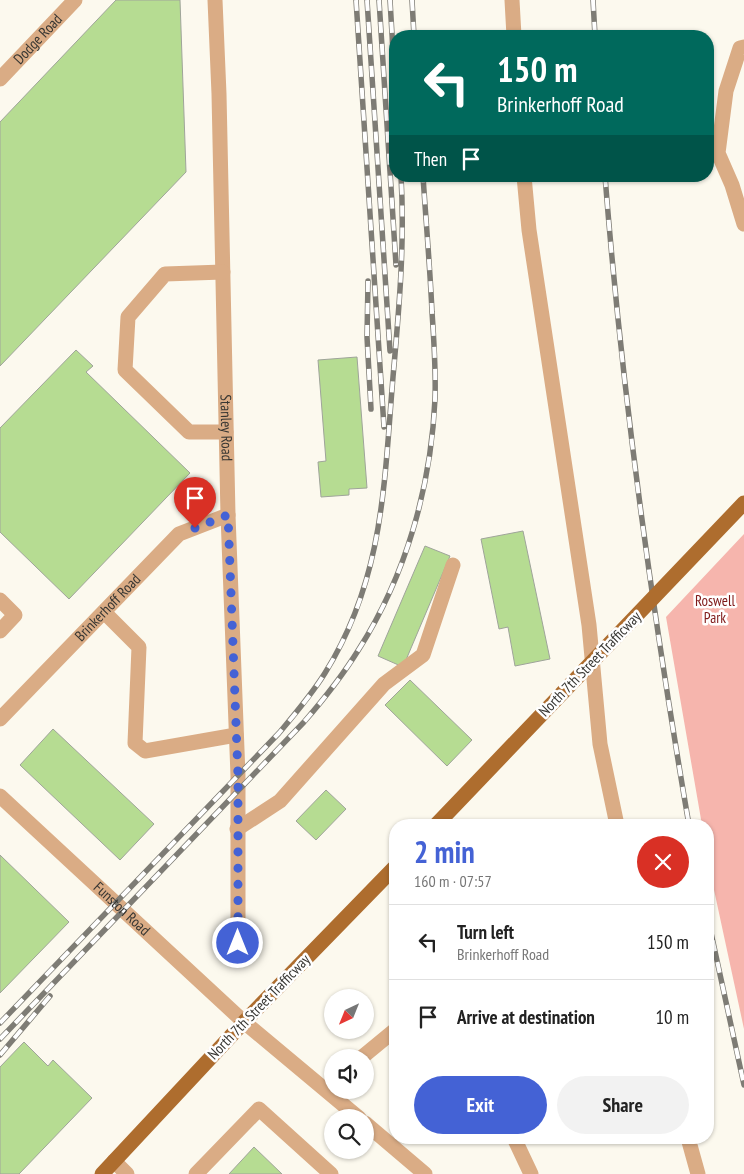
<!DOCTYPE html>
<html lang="en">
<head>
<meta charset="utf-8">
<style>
	body { margin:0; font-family:"PT Sans Narrow",sans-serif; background:#f2f2f2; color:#222; height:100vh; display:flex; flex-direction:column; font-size:19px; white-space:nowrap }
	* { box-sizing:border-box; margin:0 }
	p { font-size:16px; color:#767676 }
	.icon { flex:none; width:28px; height:28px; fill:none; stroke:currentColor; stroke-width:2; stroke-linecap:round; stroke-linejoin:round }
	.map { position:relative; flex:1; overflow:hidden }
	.details { position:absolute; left:389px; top:819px; width:325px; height:325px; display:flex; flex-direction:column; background:#fff; border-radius:20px; box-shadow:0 1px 4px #0004 }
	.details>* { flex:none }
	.top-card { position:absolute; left:389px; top:30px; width:325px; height:152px; border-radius:20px; box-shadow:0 1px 4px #0004; background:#00695c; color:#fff; overflow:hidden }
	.needle { width:32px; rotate:223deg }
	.tools { position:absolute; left:324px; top:989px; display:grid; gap:10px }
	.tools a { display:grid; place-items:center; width:50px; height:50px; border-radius:50%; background:#fff; box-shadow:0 1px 4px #0004; font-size:25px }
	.pin { position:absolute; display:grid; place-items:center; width:42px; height:42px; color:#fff; margin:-51px -21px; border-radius:50% 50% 50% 0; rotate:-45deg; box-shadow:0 0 5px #0007 }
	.pin .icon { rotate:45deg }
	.me { position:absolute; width:55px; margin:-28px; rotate:0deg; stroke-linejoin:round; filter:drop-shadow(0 0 4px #0008) }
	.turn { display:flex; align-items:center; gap:18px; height:105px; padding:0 25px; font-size:22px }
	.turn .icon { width:65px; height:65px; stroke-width:2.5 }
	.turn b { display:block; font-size:35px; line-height:42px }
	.then { display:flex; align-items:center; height:48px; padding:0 25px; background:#0003; gap:10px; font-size:19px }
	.round { display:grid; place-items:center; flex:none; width:52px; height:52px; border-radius:26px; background:#f2f2f2 }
	.headline { display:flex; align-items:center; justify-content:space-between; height:85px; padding:0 25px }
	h1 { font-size:30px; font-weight:700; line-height:38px; color:#4462d5 }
	.primary-button { display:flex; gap:10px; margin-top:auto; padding:10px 25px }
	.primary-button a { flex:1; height:58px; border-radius:30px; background:#4462d5; color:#fff; font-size:20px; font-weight:700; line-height:58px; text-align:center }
	.primary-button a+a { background:#f2f2f2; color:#222 }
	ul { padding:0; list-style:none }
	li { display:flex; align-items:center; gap:15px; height:75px; padding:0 25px; border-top:1px solid #e0e0e0 }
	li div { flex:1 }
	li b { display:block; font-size:19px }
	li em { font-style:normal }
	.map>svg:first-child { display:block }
	.green { fill:#f6b5ad }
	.building { fill:#b6dc92; stroke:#9fa49a }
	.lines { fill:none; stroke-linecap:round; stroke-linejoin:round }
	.minor { stroke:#daac85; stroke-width:15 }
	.major { stroke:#ae6d2e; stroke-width:15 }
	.rail-casing { stroke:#7e7c75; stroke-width:5.5 }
	.rail { stroke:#fff; stroke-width:4; stroke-dasharray:11; stroke-linecap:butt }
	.major-bridge { stroke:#ae6d2e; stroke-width:15 }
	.route { stroke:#4462d5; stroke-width:9; stroke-dasharray:0 16.2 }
	.labels { text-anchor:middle; stroke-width:5; stroke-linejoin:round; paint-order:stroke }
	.street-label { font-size:15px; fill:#373632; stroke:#fff }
	.park-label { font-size:15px; fill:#7f1a19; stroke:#fff }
</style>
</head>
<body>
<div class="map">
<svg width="744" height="1174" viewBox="0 0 744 1174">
	<rect width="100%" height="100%" fill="#fcf9ee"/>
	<!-- green -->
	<path class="green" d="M744,534v495l-36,-167v-37h-6l-36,-208z"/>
	<!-- building -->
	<path class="building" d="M116,0h64l6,172 -186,194v-244z
		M76,350l17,16 -7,6 104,101 -121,126 -69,-67v-104z
		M357,357l10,131 -18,1v6l-28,2 -3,-35 8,-1 -8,-101z
		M523,531l27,128 -35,7 -7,-39 -9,2 -18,-90z
		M425,546l25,10 -47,111 -25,-11z
		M410,680l62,60 -25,26 -62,-61z
		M53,729l101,95 -34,36 -100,-95z
		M326,790l20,19 -30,31 -20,-19z
		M0,855l69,67 -69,71z
		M24,1042l24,24 5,-6 39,38 -73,76h-19v-107z
		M254,1147l28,27h-53z"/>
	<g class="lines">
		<!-- minor -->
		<g class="minor">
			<path id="s1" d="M215,0l4,94 9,421 10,261v167"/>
			<path d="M512,0l2,36"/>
			<path d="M744,47l-4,1 -14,43 -8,62 14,32 12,39"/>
			<path id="s2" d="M0,79l75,-79"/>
			<path d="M524,176l5,54 60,395 11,119 17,81"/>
			<path d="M223,272l-58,2 -37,43 -3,53 64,62h37"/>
			<path d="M0,600l15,15 -15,16"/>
			<path d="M104,612l35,35 -4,96 10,8 91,-16"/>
			<path id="s3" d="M0,719l179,-185 49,-19"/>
			<path id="s4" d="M0,796l244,226 115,96"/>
			<path d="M237,829l43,-28 104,-117 39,-29 30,-90"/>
			<path d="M361,1058l34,-28"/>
			<path d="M365,1123l60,51"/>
			<path d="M514,1138l17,36"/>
			<path d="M688,1138l10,36"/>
			<path d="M114,1161l13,13"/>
			<path d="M196,1174l63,-65 72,65"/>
		</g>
		<!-- major -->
		<path class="major" d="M102,1174l142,-152 151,-155"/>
		<!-- rail casing -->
		<g class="rail-casing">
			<path id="rail" d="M356,0l28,427
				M367,0l23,351
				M379,0l17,265
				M390,0l5,85
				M412,0l2,36
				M593,0l2,36
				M605,176c17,218 47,434 84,649
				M368,281l-1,56 4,72
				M708,919l36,166
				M0,1023l279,-290c16,-19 33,-39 46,-60 59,-95 59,-189 68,-296 6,-67 12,-134 8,-201
				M0,1039l304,-317c20,-23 39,-47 55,-73 47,-74 72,-162 76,-250 1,-29 -1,-58 -3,-87 -2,-45 -6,-90 -9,-136
				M0,1055l50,-59"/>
		</g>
		<!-- rail -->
		<use href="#rail" class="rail"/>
		<!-- major-bridge -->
		<path class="major-bridge" d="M436,825l308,-322"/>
	</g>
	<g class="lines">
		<!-- route -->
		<path class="route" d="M195,528l33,-13 10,261v167"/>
	</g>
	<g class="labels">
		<!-- street labels -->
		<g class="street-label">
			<text dy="5" stroke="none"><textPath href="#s2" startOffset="55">Dodge Road</textPath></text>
			<text dy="5" stroke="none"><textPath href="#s1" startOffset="428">Stanley Road</textPath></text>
			<text dy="5" stroke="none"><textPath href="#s3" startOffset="155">Brinkerhoff Road</textPath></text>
			<text transform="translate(590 664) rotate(-46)" y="5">North 7th Street Trafficway</text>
			<text dy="5" stroke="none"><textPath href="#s4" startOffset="166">Funston Road</textPath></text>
			<text transform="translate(259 1007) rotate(-46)" y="5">North 7th Street Trafficway</text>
		</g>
		<!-- park labels -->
		<g class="park-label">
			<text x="715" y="606">Roswell<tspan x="715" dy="17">Park</tspan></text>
		</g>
	</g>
</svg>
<div class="tools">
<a><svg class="needle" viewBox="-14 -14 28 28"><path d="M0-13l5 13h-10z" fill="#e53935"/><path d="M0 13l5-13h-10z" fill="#767676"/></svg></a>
<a><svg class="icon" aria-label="sound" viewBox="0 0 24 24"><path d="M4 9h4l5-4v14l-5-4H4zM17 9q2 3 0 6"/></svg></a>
<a><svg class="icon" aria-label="search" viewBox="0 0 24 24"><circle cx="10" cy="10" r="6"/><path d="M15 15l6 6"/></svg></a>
</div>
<div class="pin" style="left:195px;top:528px;background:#d93025"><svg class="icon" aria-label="arrive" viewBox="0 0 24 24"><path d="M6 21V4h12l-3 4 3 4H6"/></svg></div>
<svg class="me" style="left:238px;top:943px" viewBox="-20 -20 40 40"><circle r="17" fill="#4462d5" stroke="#fff" stroke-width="3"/><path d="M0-11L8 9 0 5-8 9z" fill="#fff"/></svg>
<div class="top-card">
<div class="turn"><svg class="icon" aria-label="left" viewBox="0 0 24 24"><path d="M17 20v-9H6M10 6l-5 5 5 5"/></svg><div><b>150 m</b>Brinkerhoff Road</div></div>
<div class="then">Then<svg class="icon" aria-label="arrive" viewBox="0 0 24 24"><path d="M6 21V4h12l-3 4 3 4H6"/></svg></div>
</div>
<section class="details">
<div class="headline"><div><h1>2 min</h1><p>160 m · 07:57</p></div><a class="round" style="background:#d93025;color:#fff"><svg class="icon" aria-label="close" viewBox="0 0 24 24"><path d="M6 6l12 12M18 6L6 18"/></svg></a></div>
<ul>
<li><svg class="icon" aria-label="left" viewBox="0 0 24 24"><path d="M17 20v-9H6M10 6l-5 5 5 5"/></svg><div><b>Turn left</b><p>Brinkerhoff Road</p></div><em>150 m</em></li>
<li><svg class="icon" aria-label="arrive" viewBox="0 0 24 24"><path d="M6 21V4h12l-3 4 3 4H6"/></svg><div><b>Arrive at destination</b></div><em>10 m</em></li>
</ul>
<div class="primary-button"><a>Exit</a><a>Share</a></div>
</section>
</div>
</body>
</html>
